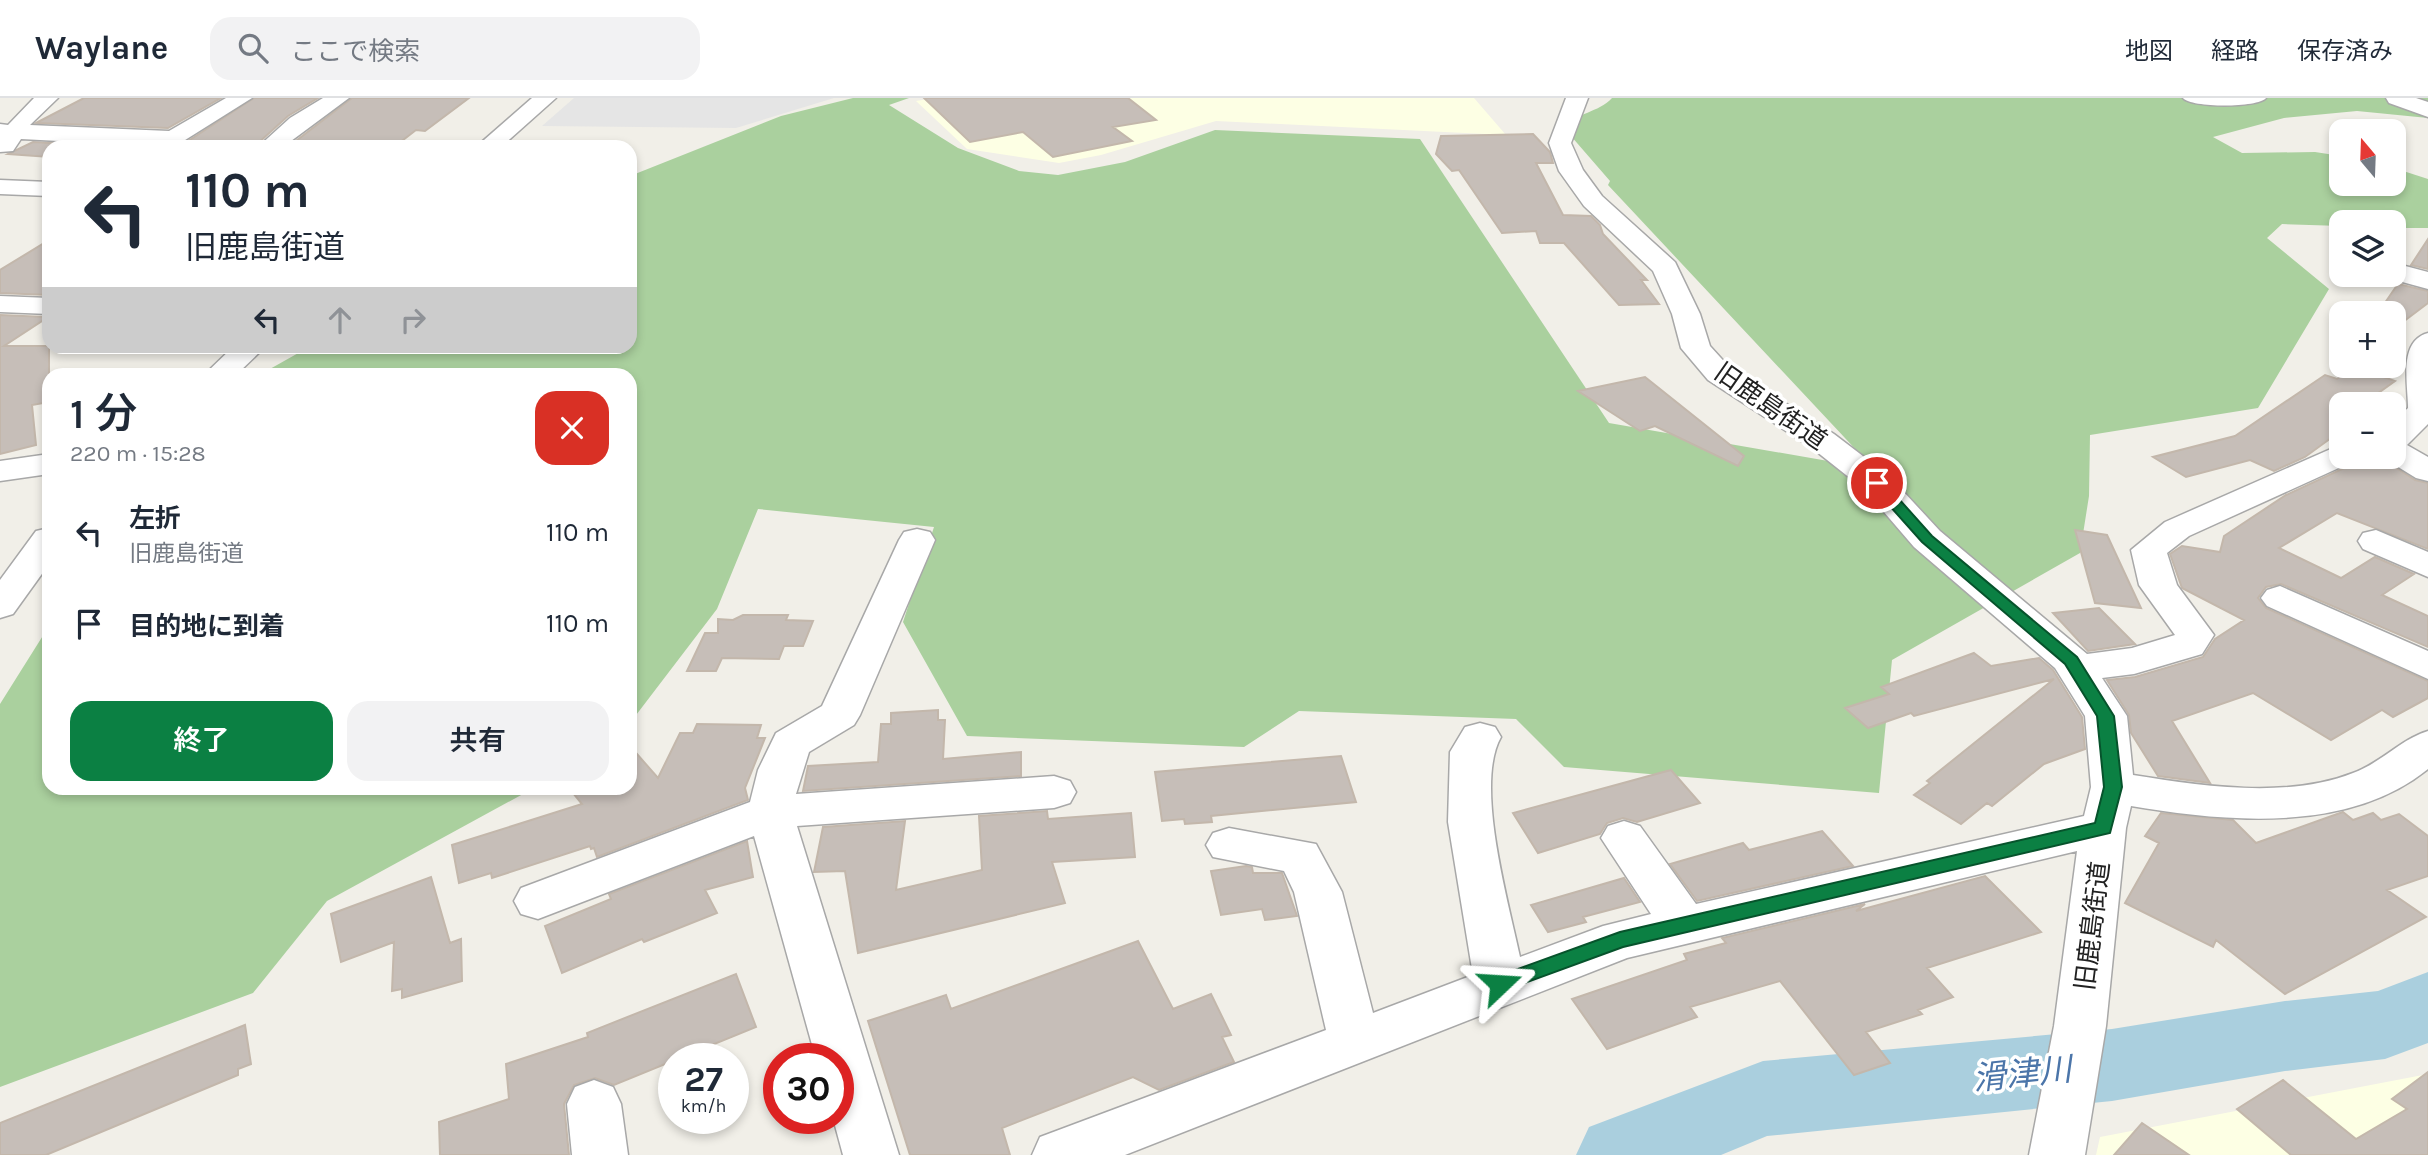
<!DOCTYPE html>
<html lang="ja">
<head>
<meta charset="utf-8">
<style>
	body { margin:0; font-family:Karla,"Noto Sans JP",sans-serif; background:#f2f2f3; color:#1f2937; height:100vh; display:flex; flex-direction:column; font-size:26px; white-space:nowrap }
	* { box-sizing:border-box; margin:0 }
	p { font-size:23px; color:#747a83 }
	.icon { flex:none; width:38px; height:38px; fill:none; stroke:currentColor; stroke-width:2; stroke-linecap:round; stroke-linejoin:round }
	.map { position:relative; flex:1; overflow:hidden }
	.drawer { position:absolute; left:42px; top:270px; width:595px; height:427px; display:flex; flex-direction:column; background:#fff; border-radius:21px; box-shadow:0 4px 10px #0003 }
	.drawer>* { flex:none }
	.hud { position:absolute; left:42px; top:42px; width:595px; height:214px; border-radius:21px; box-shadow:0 4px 10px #0003; background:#fff; color:#1f2937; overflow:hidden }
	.needle { width:46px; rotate:341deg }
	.fabs { position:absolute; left:2329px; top:21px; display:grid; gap:14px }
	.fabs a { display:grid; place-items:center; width:77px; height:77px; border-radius:14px; background:#fff; box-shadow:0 4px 10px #0003; font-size:35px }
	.speed { position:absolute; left:658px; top:945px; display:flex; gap:14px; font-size:35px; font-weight:700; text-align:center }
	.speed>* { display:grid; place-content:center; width:91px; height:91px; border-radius:50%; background:#fff; box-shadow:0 4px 10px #0003; line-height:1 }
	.speed small { font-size:18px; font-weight:400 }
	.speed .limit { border:10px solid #d22; background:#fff; color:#111 }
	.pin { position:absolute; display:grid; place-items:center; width:60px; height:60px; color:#fff; margin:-30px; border:4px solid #fff; border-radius:50%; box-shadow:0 2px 7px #0007 }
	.me { position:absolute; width:77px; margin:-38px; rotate:70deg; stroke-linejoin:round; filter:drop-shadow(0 0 5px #0008) }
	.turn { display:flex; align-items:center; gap:24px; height:147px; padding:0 28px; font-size:32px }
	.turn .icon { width:91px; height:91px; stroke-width:2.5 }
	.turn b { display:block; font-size:49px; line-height:60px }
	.lanes { display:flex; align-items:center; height:66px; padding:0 28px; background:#0003; justify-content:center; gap:35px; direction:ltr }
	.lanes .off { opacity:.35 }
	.round { display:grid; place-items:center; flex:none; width:74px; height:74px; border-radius:21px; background:#f2f2f3 }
	.headline { display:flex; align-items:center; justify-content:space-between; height:119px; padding:0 28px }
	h1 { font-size:42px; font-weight:600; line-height:52px }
	.button { display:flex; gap:14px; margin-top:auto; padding:14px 28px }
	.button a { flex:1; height:80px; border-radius:21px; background:#0b8043; color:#fff; font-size:28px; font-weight:600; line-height:80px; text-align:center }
	.button a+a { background:#f2f2f3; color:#1f2937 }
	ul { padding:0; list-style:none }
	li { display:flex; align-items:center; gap:21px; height:91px; padding:0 28px }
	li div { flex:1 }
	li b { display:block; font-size:26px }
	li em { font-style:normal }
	header { display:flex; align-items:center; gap:42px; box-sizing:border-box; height:98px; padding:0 35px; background:#fff; border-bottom:2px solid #e0e1e3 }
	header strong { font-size:33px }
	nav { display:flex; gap:38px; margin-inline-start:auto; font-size:24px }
	.search { width:490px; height:63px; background:#f2f2f3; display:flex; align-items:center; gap:18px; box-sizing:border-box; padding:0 24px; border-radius:21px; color:#747a83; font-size:26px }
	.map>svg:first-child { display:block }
	.education { fill:#fdffe4 }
	.forest { fill:#aad09e }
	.parking { fill:#e5e5e5 }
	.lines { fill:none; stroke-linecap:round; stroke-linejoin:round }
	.river { fill:#aacfde; fill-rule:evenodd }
	.building { fill:#c6beb8; stroke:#c3b7ab; stroke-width:2 }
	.minor-casing { stroke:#a8a8a8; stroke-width:3 }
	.minor { fill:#fff; fill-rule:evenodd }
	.route { fill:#0b8043; stroke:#07532c; stroke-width:2 }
	.labels { text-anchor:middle; stroke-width:7; stroke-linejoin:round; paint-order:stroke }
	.street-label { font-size:26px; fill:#212121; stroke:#fff }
	.near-water-label { font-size:33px; font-style:italic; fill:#4b75a9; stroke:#fff }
</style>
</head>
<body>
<header>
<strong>Waylane</strong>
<div class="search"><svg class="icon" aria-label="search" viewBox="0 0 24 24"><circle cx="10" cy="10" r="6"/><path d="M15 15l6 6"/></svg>ここで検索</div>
<nav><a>地図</a><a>経路</a><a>保存済み</a></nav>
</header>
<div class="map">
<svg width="2428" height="1057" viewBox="0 0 2428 1057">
	<rect width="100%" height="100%" fill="#f1efe8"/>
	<!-- education -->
	<path class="education" d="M934,0h540l32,37 -290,-14 -115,34 -42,8 -92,-14 -51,-48z
		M2428,976v81h-332l4,-18z"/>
	<!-- forest -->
	<path class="forest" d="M853,0h56l-20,7 69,43 61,23 39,4 67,-13 90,-32 205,9 189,284 265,46 -266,-284 2,-4 -46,-53c13,-16 34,-15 48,-30h816v20l-71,-7 -73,7 -71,19 29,16 73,-1 26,4 1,28h52v-16l34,11v49h-34v-6h-52l-1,4 -59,-2 -15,14 62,51 -71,119 -168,27 -1,61 -9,57 -188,107 -13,133 -315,-26 -48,-48 -217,-8 -55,36 -277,-11 -64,-114 31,-95 -176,-18 -41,100 -87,114v-349h-369l48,-27 321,-1v-170l151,-60z
		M49,528v162h485l-207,113 -74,92 -253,94v-383z"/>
	<!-- parking -->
	<path class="parking" d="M574,0h260l-98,30 -194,-2z"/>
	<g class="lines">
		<!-- river -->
		<path class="river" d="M2428,874v71l-43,16 -100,12 -173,30 -345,35 -46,19h-145l13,-28 174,-66 349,-32 173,-28 93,-10z"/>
	</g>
	<!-- building -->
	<path class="building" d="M84,0h137l-53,30 -132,-5z
		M254,0h64l-30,18 -32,29 -50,-2 -27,4z
		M352,0h117l-44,33 -9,-1 -22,17h-106z
		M924,0h204l28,22 -43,7 19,14 -79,16 -30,-25 -53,10z
		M1533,36l17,18 3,11h-17l27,52 28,1 9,9 3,9 44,46h-6l18,24 -40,1 -55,-62h-24l-4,-12 -34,2 -43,-63 -7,1 -16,-17 5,-18z
		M33,44l91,5h-75v10l-41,-3z
		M2428,141v30l-17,-4z
		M49,142v55l-49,-2v-23z
		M2398,186l30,7v12l-25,19 -9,-3v-6h-16z
		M0,217l48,2 -44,29h45v56l-17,3 4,40 -36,9z
		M2355,269l40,14 -18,13 20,7 -1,3h-54v26l-37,27 -31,14 -24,-11 -64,17 -33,-20 82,-21 90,-61 12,4z
		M1645,279l99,79 -6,10 -83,-40 -15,5 -62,-40z
		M2360,359h20l35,23 13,3v66l-91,-36 -58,35 62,30 34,-21 39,17 -32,21 46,21v31l-147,-63 -15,3 -8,11 8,10 162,73v17l-35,19 -11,-7 -51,30 -78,-47 -81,28 38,62 -52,-7 -27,-43 -2,-18 -22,-35 28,-3 68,-20 12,-18 29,-19 -62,-32 -12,-34 12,-8 38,6 4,-16 62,-41 69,-32z
		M2075,432l32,5 34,73 -46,-5z
		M2099,510l36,36 -47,7 -35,-38z
		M743,517h45l-2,5 27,1 -10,25h-19l-5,13 -57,-1 -6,13h-29l18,-38h13v-14l15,1z
		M1974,555l17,13 48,-8 14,12 29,47 3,32 -41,15 -52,42 -5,-3 -26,21 -47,-29 16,-12 -3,-2 127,-102 -140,37 -3,-3 -43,15 -23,-20 44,-14 -8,-7z
		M938,612v10h7l-2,39 78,-7v24l-218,15 5,-25 70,-4 3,-38h10v-11z
		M697,626l64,1 -4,13h8l-20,50 3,12 -151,57 -3,-9 -3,1 -1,-3 -98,32 -1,-5 -32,10 -7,-38 130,-41 -13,-16h61v-42l28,32 22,-45h13z
		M1341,658l15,46 -145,14 1,6 -27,2 -1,-5 -22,2 -7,-49z
		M1671,672l29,33 -63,19 -14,-4 -16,5 -7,11 -62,19 -25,-40z
		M1047,713l1,8 83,-6 4,44 -83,5 13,41 -207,50 -13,-82 -31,1 9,-45 82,-6 -9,69 86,-20 -3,-54z
		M2343,714l10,8 20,-7 8,7 18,-6 29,22v40l-41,14 39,27 -141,77 -69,-54 -3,7 -88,-44 34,-60 -14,-7 16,-23 72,7 23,23z
		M1822,733l31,35 -156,35 -27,-37 73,-21 6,7z
		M747,743l6,36 -48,13 12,23 -73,29 -2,-3 -80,34 -17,-47 66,-27 -2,-5z
		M1246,768l6,1 1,6h29l15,43 -32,4 -3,-11 -41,6 -10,-44z
		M1985,778l56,56 -114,36 26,29 -35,13 4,4 -56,18 24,31 -36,12 -74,-94 -90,26 7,10 -90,32 -35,-50 115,-39 -3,-6 42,-11 -4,-5 143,-34 -9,7z
		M431,779l19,66 11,-4 1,42 -60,17v-9l-10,2 2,-49 -53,20 -10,-48z
		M1624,780l16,24 -57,15 3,5 -38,10 -17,-27z
		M1138,843l35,68 38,-15 20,41 -9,2 12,25 -75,28 -26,-13 -131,51 8,27h-100l-42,-134 78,-26 5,14z
		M736,876l20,53 -142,58 -19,-7 -21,7 -10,19 5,51h-129l-1,-33 70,-23 -3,-35 82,-27 -1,-4z
		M245,927l6,39 -13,5v6l-192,80h-46v-32z
		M2428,974v83h-137l-54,-46 46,-29 73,59 51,-30 -15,-10z
		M2142,1025l47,32h-75z"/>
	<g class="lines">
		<!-- minor casing -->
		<g class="minor-casing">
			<path id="minor" d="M34,0h24l-28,27 139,6 57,-33h26l-78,49 -153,-8 -8,12 -13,1v-28l8,1z
				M323,0h26l-66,49h-25l32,-29z
				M532,0h24l-55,49h-25z
				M1566,0h22l-17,45 12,27 19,26 73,66 25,52 10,32 20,22 104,66 55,42 51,55 147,123 45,-6 43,-13 -36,-50 -8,-35 34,-28 177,-78v13h15l-3,4 -165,75 -22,17 10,32 37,50 -12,19 -68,20 -32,4 25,38 6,59c69,11 154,24 220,-2 28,-10 48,-34 75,-42v38c-80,65 -202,53 -297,37l-5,22 -20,198 -21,129h-56l25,-129 23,-175 -450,107 -502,197h-93l8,-18 286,-107 -32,-138 -10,-21 -71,-14 -7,-12 7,-12 16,-5 87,16 26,48 31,121 100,-38 -25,-153 2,-70 15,-25 15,-4 15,4 6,10c-27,47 8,167 19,220l83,-31 48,-12 -50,-76 7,-12 16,-5 16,5 56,78 388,-88 7,-29 -6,-71 -30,-48 -141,-121 -49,-57 -53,-42 -104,-68 -27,-32 -9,-34 -19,-43 -69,-65 -25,-35 -10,-28z
				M2183,0h83c-8,10 -75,10 -83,0z
				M2386,0h30l12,4v15l-39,-14z
				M0,82l49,2v14l-49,-2z
				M2394,165l34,9v17l-44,-12 10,-2z
				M0,198l49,2v16l-49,-2z
				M2428,235v91l-21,21 21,12v24l-12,-3 -34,-21h12v-36l14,-13c0,-25 -10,-67 20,-75z
				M234,248h32l-29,28h-32z
				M49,356v20l-49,7v-20z
				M49,430v36l-36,50 -13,4v-38l36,-49z
				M917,431l13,3 5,8 -75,175 -6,10 -45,27 -13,42 258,-18 16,5 6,11 -6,11 -16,5 -257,18 102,329h-56l-10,-37h5v-59h-22l-62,-223 -216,83 -17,-5 -7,-13 7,-13 229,-86 8,-32 18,-37 46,-27 77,-166 5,-8z
				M2376,432l52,22v25l-65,-28 -5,-8 5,-8z
				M2280,488l148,65v28l-161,-73 -6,-8 6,-8z
				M594,982l19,7 8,17 7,51h-56l-5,-51 8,-17z"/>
		</g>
		<!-- minor -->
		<use href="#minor" class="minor"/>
	</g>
	<!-- route -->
	<path class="route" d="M1877,381l5,1 50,56 145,121 37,59 8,71 -12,46 -487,114 -123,45 -7,-2 -3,-6 3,-6 127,-46 475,-109 9,-36 -7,-71 -32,-52 -143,-122 -50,-56 -2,-3z"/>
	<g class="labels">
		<!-- street labels -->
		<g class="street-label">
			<text transform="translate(1771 308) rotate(35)" y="9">旧鹿島街道</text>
			<text transform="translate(2092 828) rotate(-83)" y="9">旧鹿島街道</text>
		</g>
		<!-- near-water labels -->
		<g class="near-water-label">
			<text transform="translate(2022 975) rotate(-6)" y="12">滑津川</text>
		</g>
	</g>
</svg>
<div class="fabs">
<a><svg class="needle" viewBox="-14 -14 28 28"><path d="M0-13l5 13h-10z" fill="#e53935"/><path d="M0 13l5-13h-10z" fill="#747a83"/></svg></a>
<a><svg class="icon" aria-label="layers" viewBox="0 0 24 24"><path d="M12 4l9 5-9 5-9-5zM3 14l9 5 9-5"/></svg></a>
<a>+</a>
<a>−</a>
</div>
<div class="speed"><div>27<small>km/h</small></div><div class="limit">30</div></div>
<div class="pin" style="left:1877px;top:385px;background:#d93025"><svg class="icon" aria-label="arrive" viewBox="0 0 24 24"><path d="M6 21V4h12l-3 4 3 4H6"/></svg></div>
<svg class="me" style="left:1500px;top:886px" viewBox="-20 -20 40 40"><path d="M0-17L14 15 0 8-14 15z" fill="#0b8043" stroke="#fff" stroke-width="4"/></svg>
<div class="hud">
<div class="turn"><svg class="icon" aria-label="left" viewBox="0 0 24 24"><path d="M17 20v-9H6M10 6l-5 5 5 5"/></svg><div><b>110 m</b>旧鹿島街道</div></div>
<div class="lanes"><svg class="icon" aria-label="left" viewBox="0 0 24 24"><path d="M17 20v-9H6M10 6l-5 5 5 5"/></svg><svg class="icon off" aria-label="ahead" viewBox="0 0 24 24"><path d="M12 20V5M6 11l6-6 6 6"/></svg><svg class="icon off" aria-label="right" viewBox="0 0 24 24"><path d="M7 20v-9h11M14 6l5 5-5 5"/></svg></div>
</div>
<section class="drawer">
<div class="headline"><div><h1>1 分</h1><p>220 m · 15:28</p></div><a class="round" style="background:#d93025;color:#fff"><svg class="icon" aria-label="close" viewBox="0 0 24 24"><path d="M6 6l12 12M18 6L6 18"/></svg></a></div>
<ul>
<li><svg class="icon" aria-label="left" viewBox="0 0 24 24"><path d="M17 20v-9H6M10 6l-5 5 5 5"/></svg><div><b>左折</b><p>旧鹿島街道</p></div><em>110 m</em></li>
<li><svg class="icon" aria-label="arrive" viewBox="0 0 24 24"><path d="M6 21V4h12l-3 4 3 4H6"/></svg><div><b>目的地に到着</b></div><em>110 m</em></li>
</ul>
<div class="button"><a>終了</a><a>共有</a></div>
</section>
</div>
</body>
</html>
